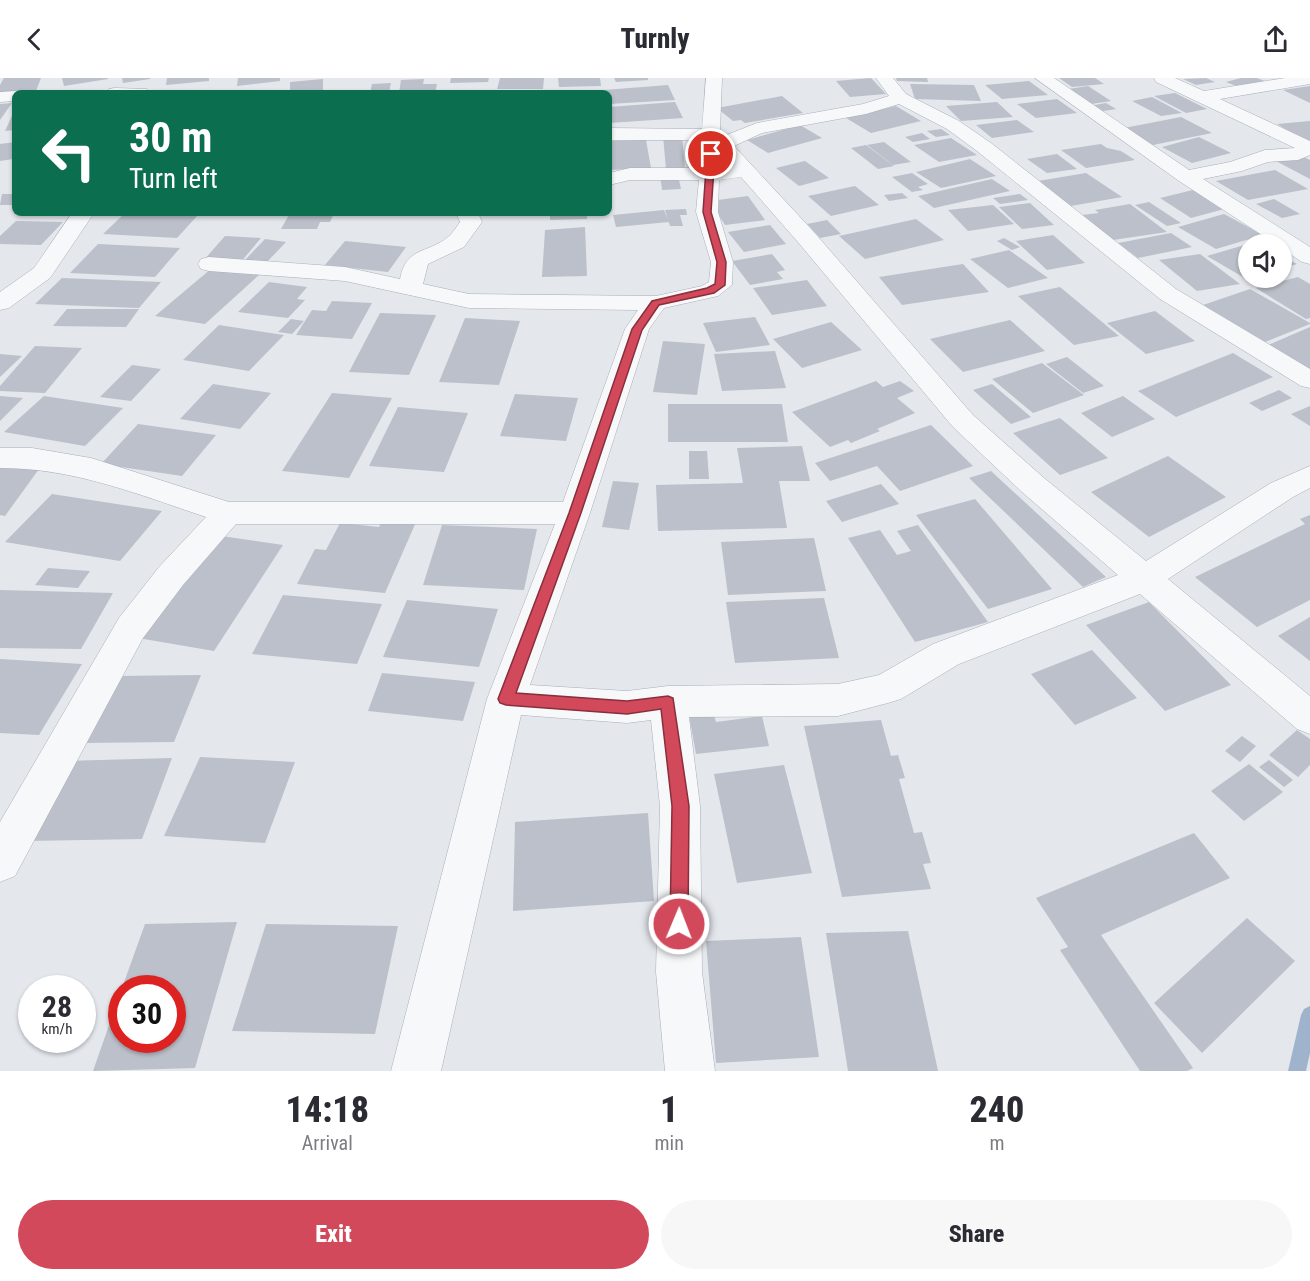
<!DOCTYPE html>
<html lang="en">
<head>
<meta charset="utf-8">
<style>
	body { margin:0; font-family:"Roboto Condensed",sans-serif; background:#f7f7f7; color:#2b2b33; height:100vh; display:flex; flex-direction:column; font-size:22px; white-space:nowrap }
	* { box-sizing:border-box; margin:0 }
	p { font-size:20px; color:#7c7c81 }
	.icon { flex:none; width:33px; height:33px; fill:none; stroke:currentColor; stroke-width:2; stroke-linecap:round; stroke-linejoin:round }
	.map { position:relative; height:993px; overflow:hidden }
	.drawer { display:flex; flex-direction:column; background:#fff; flex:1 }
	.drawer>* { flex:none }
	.top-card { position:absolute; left:12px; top:12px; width:600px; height:126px; border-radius:9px; box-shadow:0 2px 4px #0004; background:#0b6e4f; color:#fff; overflow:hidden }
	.tools { position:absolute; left:1238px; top:156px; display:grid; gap:12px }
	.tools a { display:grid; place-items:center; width:54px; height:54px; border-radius:50%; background:#fff; box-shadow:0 2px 4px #0004; font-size:30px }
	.speed { position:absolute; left:18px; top:897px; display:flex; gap:12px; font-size:30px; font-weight:700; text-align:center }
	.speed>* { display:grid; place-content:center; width:78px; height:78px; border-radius:50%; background:#fff; box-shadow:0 2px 4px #0004; line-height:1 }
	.speed small { font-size:15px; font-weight:400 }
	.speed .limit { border:9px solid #d22; background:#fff; color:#111 }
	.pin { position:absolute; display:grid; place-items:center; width:51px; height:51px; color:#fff; margin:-26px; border:3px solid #fff; border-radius:50%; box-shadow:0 2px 6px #0007 }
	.me { position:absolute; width:66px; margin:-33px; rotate:1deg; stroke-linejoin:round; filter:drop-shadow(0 0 4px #0008) }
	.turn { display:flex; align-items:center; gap:21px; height:126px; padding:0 18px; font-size:27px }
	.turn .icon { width:78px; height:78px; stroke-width:2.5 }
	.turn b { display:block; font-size:42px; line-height:51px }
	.eta { display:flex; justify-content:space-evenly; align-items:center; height:102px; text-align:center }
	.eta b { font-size:36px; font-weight:800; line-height:42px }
	.cta { display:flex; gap:12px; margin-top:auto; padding:12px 18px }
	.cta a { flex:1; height:69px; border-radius:36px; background:#d1495b; color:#fff; font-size:24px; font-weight:800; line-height:69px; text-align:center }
	.cta a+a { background:#f7f7f7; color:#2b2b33 }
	header { display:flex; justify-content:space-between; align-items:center; height:78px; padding:0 18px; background:#fff; font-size:27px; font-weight:800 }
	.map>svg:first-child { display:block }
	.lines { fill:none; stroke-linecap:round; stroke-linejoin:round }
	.stream { fill:#9fb4cc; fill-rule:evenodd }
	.building { fill:#bbc0ca }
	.minor-casing { stroke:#a9aeb7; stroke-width:1 }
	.minor { fill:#f7f8fa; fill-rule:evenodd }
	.route { fill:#d1495b; stroke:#882f3b; stroke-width:1.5 }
</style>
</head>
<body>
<header><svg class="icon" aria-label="back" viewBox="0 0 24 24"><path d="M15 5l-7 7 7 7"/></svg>Turnly<svg class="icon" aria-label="share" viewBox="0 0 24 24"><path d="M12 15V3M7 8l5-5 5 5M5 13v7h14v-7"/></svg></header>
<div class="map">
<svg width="1310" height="993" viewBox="0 0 1310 993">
	<rect width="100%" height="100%" fill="#e4e7ec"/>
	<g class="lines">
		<!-- stream -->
		<path class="stream" d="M1310,928v47l-4,18h-18l13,-56 3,-6z"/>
	</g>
	<!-- building -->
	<path class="building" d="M4,0h37l-5,13 -36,4v-10z
		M62,0h46v1l-44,7z
		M122,0h28v1l-27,4z
		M167,0h42v3l-43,4z
		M238,0h42v3l-43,5z
		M451,0h38l-1,4 -38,1z
		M500,0h44l-1,11h-46z
		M558,0h42l1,8 -42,1z
		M614,0h34v2l-32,2z
		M871,0l15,16 -36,3 -14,-16z
		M896,0h31l1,4 -31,-1z
		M1059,0h36l9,6 -32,3z
		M1206,0l9,4 -19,3 -13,-6z
		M1241,0h16l13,5 -26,6 -18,-7z
		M323,1v14h-33v-11z
		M424,1l-1,5h14l-2,9h-36l2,-13z
		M1029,3l19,14 -46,4 -17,-14z
		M391,5l-2,10h-19l2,-9z
		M910,6l64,1 7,16 -66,-2z
		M668,7l7,15 -66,4v-11h-4l-1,-3z
		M1088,8l23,15 -26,4 -23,-15z
		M1310,8v17l-27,-13z
		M1175,15l32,16 -21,4 -32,-17z
		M782,18l21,17 -58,10 -4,-3 -8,1 -16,-13z
		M1152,19l30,16 -21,3 -29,-15z
		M1057,21l20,14 -41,5 -19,-14z
		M675,24l8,16 -74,5v-16z
		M997,24l16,15 -52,4 -15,-15z
		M12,25l-12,17v-16z
		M1106,25l10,6 -18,3 -9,-6z
		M896,28l25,15 -50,12 -25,-15z
		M15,31v21l-10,1z
		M1181,39l31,16 -59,12 -29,-17z
		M1017,42l17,12 -42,6 -16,-13z
		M1310,43v20h-5l-28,-17z
		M800,47l22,13 -54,15 -21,-13z
		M941,51l9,6 -14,2 -9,-6z
		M922,55l8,6 -17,3 -8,-5z
		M663,58h19l3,33h-19z
		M1199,59l32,16 -39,10 -30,-16z
		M951,60l26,17 -38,7 -25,-17z
		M646,62l5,28 -42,2v-29z
		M15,64l-2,17 -13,2v-17z
		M884,64l27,20 -18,3 -26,-20z
		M1101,66l6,4 14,3 14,9 -49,8 -25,-18z
		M866,67l28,21 -16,3 -27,-21z
		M1057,76l20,15 -30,4 -20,-14z
		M1302,78l8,4v19l-36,-19z
		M970,81l26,17 -55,12 -25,-16z
		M805,83l24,17 -30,8 -23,-18z
		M1275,92l33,19 -60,11 -32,-19z
		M912,95l16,11 -10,3 5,3 -11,2 -20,-15z
		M1086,95l36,24 -51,9 -33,-25z
		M660,97h18l3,14 -19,1z
		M992,101l18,12 -76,17 -16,-12z
		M855,108l24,19 -48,11 -23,-20z
		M1193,112l10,6 25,12 -37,10 -31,-20z
		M902,115l6,5 -19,3 -5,-6z
		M2,116h13v11h-15z
		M1020,116l8,6 -28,4 -7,-6z
		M748,118l17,24 -40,5 -15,-24z
		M1274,121l26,15 -18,4 -26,-14z
		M1149,124l32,21 -14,3 -32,-21z
		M1030,125l24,22 -32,4 -23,-22z
		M1130,126l37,28 -54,8 -31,-25 17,-2 -4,-3z
		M993,127l21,19 -46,7 -20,-21z
		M686,131l1,6h-7l3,11h-13l-5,-16z
		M664,132l5,12 -53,5 -3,-12z
		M125,135h31l42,2 -21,23 -74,-4z
		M290,135h44l-4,9h-10l-3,7h-36z
		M550,135h37v6l-37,1z
		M1224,136l39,21 -47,14 -38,-22z
		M916,141l28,21 -79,19 -26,-23z
		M827,142l14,14 -21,4 -13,-14z
		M16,143l47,1 -22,23 -41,-1v-8z
		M770,147l16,19 -42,8 -16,-20z
		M585,149l2,49 -45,1 3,-47z
		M1171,155l21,14 -54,11 -20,-15z
		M1053,157l32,28 -38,7 -31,-29z
		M225,158l36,2 -21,25 -37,-2z
		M1004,160l16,9 -8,3 -15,-9z
		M265,161l21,3 -19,20 -22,-2z
		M345,163l61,6 -18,25 -63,-7z
		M98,166l82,4 -25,29 -85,-4z
		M1248,166v36l-41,-24z
		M1009,172l39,28 -40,10 -38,-29z
		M772,176l13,16 -8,2 6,7 -33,6 -18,-24z
		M1200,176l40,30 -43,7 -38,-31z
		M1281,178l16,8 -16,5z
		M963,186l26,28 -87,13 -23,-28z
		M212,190l47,7 -54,49 -50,-8z
		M1298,199l12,7v34l-4,1 -50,-31z
		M62,200l99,4 -22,26 -104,-4z
		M807,202l20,26 -55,9 -19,-27z
		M269,204l38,5 -10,12 8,1 -17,18 -50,-6z
		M1060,209l59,49 -45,9 -56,-49z
		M1250,211l60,34v1l-45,18 -62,-37z
		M332,223l40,2 -20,36 -56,-4 16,-25 14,1z
		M67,231h72l-13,18 -73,-1z
		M1155,233l40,30 -49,13 -39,-31z
		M380,235l56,2 -27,60 -60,-3z
		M755,239l15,28 -54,7 -13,-29z
		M465,240l55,3 -21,64 -60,-3z
		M291,241l13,2 -12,13 -14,-2z
		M1010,242l35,31 -82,21 -33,-33z
		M831,244l31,28 -60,18 -29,-29z
		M219,247l65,10 -35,36 -66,-11z
		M1310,249v42l-42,-24z
		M663,263l42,3 -8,51 -44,-3z
		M35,268l47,2 -37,45 -45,-2v-5z
		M775,273l11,37 -64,3 -8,-37z
		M1233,275l40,24 -97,40 -38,-26z
		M0,276l22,2 -22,21z
		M1067,279l37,29 -21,7 -37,-29z
		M1042,285l42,32 -51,18 -41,-34z
		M132,287l29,4 -30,32 -31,-4z
		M876,303l7,6 17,-6 14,10 -17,7 18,15 -38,16 3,2 -29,12 -3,-3 -18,7 -38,-35z
		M213,306l58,9 -31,36 -60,-10z
		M992,306l39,33 -20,7 -38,-34z
		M1279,312l13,8 -30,13 -13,-8z
		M332,315l60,5 -43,80 -67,-7z
		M515,316l63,4 -12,43 -66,-5z
		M0,318l23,2 -23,23z
		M44,318l79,12 -38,38 -81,-14z
		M1123,318l32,23 -43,18 -31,-24z
		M668,326h114l6,38h-120z
		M1310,328v20l-19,-12z
		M398,329l70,6 -24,59 -75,-6z
		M1060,340l48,40 -48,17 -47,-42z
		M138,346l78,11 -34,41 -81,-12z
		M931,347l42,41 -73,25 -23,-25 -47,15 -15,-18z
		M802,368l8,35h-31l8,47 -129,3 -2,-46 87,-2 -6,-35z
		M689,373h18l2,28h-20z
		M1168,378l58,41 -77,40 -58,-45z
		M0,390l39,1 -34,47 -5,-1z
		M991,393l115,106 -23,10 -114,-109z
		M613,403l26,2 -10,47 -27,-3z
		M881,406l18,20 -57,18 -16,-21z
		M52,416l110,17 -42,50 -115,-19z
		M975,421l77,90 -64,20 -72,-94z
		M1310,437v85l-53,27 -62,-50 110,-53 -5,-5z
		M383,441l33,3 -31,71 -88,-9 18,-35 11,1 14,-27 39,4z
		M442,447l95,4 -13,61 -101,-5z
		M918,447l70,97 -73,20 -67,-104 32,-8 17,25 14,-4 -14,-20z
		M214,457l69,10 -69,106 -76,-13z
		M814,460l12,53 -98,4 -7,-53z
		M48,490l42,3 -12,17 -43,-3z
		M0,512l113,3 -32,56 -81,-1z
		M283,517l99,9 -25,60 -105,-10z
		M824,520l15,60 -104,5 -9,-61z
		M407,522l91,9 -19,58 -96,-10z
		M1149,524l82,83 -66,26 -79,-86z
		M1310,539v44l-32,-25z
		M1092,572l45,48 -62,27 -44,-51z
		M0,581l82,5 -43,71 -39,-2z
		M382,595l93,9 -12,39 -95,-10z
		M201,597l-27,67 -92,1 32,-67z
		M713,634l3,10 46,-6 7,30 -73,8 -7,-39z
		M881,642l10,36 7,-1 7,23 -6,1 15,54 8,-1 9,31 -8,1 8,25 -89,8 -38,-171z
		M1297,652l13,9v26l-12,12 -29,-22z
		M1242,658l14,10 -16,16 -15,-11z
		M200,679l95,5 -30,81 -101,-7z
		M172,680l-30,81 -116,2 38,-80z
		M1269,682l24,20 -9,7 -25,-20z
		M1249,686l34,28 -39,29 -33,-30z
		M784,687l28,108 -75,10 -23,-109z
		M648,735l6,88 -141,10 2,-89z
		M1194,755l36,45 -129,57 92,133 -6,3h-47l-80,-121 8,-3 -32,-49z
		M1247,840l48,43 -93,92 -48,-50z
		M237,844l-42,146 -102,3 28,-80 1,49h50v-52h-50l23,-64z
		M266,846l132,2 -23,108 -143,-3z
		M908,853l30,140h-90l-22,-138z
		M801,859l18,120 -103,6 -10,-122z"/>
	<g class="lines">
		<!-- minor casing -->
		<g class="minor-casing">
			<path id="minor" d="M706,0h16l-2,54 4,4 33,-13 106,-19 26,-8 -13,-18h17l13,16 53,27 32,22 185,146 134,80v19l-9,-2 -141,-87 -183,-148 -30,-22 -48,-25 -33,10 -104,19 -28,13 79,85 160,184 71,63 102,83 125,-78 39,-17v22l-17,9 -125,82 142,117v38l-13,-5 -157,-135 -181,70 -58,35 -13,4 -50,13 -149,1 11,89 2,166 13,99h-50l-9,-99 4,-166 -9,-86 -24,3 -106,-8 -80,356h-50l96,-372 68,-175h-319l-53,61 -40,53 -128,238 -15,6v-60l119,-204 40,-51 47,-50c-69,-23 -132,-49 -206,-49v-20h32l59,10 138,44h334l62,-173 13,-19 -169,-2 -124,-27 -136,-10 -8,-2 -3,-5 3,-5 8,-2 136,10 55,12c6,-33 28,-25 48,-42 5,-4 9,-11 12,-15l-4,-9h22l4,9 -18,25 -36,17 -5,20 46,10 187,2 46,-10 7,-4 2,-20 -15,-50 3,-32h-69l-21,5v-12l21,-5h69l2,-28h-92v-12l93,1zM720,76l12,14h-13zM741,99l56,64 156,186 69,65 96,83 -185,69 -54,31 -41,9 -170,2 -41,5 -97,-6 60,-172 59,-184 15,-21 54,-12 14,-11 1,-23 -15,-50 1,-32z
				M1035,0h19l135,92 41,-8 35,-12 30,-2 -139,-66 -2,-4h21l29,13 81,-13h25v6l-90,15 90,42v14l-12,5 -30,2 -26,9 -39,8 107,68v17l-8,-2 -21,-14v-4h-5l-97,-63z
				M115,10l32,1 3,4h-44l3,-4z
				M15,13l7,2h-7v8l-15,1v-10z
				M72,135h22l-44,65 -41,30 -9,2v-18l34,-24z"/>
		</g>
		<!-- minor -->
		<use href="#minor" class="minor"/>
	</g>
	<!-- route -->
	<path class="route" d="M711,74l4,2 -4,58 15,50 -1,23 -11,8 -55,12 -17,25 -61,183 -65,180 111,8 41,-5 5,2 16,108 -1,118 -2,7 -7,3 -6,-3 -3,-7 2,-118 -11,-97 -34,5 -121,-9 -6,-2 -2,-4 71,-186 63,-184 20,-28 55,-13 8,-4 2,-22 -14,-50 4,-58z"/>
</svg>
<div class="tools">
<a><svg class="icon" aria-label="sound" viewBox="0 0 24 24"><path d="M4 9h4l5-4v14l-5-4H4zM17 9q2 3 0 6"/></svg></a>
</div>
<div class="speed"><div>28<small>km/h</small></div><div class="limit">30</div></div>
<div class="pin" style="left:711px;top:76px;background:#d93025"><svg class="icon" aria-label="arrive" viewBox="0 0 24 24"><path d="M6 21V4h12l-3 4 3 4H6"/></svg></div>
<svg class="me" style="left:679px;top:846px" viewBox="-20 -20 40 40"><circle r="17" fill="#d1495b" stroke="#fff" stroke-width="3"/><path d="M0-11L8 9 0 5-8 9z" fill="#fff"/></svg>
<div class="top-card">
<div class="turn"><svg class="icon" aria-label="left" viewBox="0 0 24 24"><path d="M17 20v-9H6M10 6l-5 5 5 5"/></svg><div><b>30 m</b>Turn left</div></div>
</div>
</div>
<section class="drawer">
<div class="eta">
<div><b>14:18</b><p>Arrival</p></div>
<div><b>1</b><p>min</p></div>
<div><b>240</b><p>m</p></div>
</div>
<div class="cta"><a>Exit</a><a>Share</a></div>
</section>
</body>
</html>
